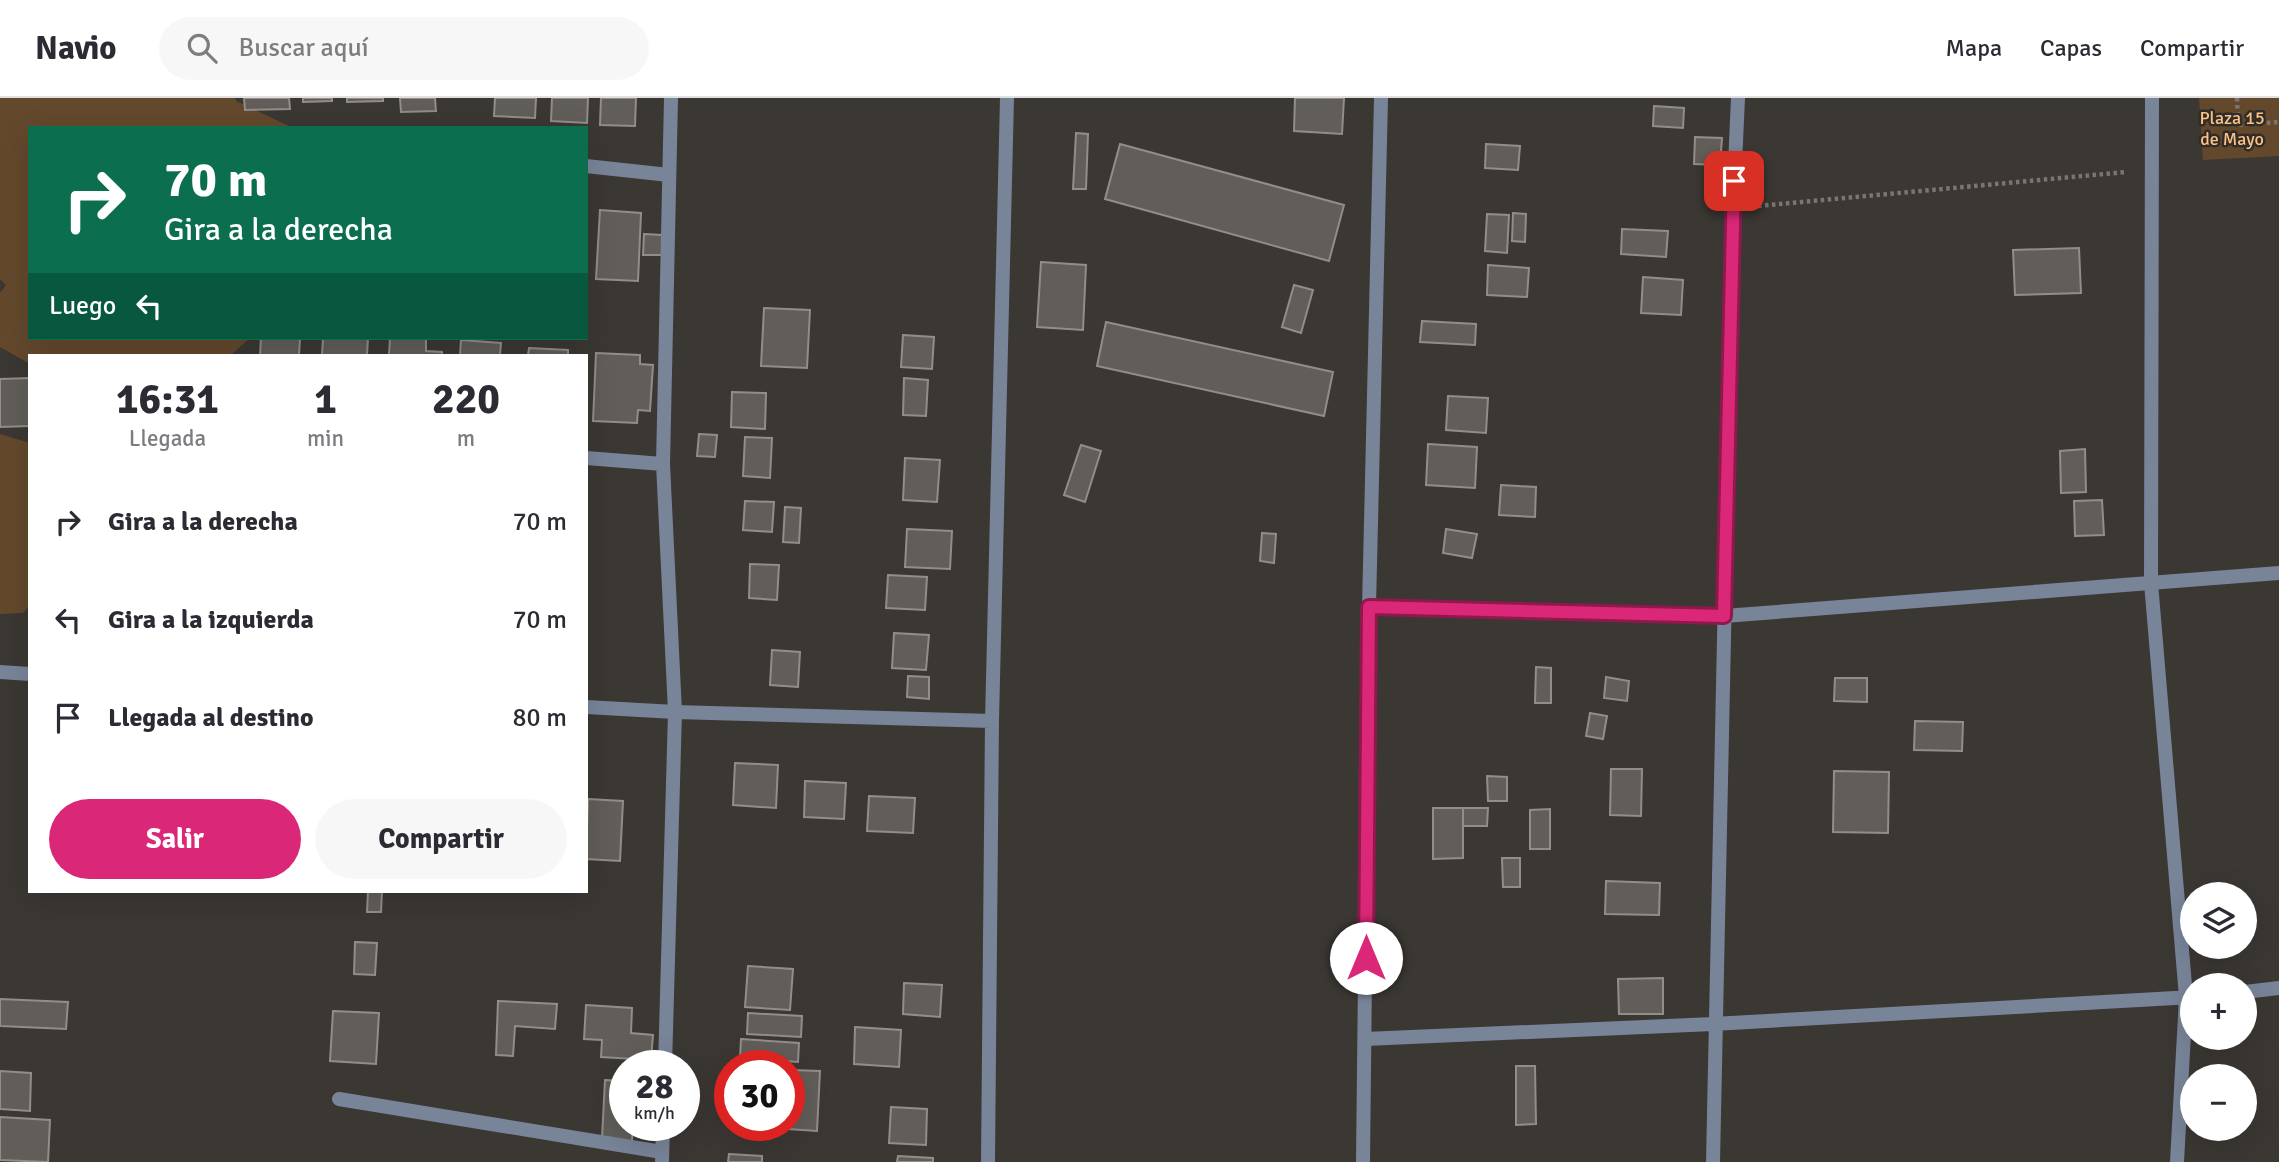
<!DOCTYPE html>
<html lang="es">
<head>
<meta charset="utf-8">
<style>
	body { margin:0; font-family:Signika,sans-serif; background:#f7f7f7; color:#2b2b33; height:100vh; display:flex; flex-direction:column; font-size:26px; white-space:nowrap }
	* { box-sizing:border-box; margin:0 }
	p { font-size:23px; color:#7c7c81 }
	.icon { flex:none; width:38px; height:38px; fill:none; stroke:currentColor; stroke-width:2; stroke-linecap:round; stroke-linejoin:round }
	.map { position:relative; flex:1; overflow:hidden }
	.details { position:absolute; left:28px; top:256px; width:560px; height:539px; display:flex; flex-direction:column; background:#fff; border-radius:0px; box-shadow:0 7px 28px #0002 }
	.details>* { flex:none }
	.banner { position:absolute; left:28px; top:28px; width:560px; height:214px; border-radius:0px; box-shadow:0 7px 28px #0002; background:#0b6e4f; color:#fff; overflow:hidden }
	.controls { position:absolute; left:2180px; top:784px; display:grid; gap:14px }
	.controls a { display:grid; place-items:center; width:77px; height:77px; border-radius:50%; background:#fff; box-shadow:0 7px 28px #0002; font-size:35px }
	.speed { position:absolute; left:609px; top:952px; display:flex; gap:14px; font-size:35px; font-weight:700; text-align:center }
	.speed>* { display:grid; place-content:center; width:91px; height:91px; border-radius:50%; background:#fff; box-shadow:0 7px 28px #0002; line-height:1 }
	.speed small { font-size:18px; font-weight:400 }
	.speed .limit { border:10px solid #d22; background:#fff; color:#111 }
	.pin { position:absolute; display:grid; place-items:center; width:60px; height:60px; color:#fff; margin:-30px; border-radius:14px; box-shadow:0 4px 10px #0006 }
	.me { position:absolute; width:77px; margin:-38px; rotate:0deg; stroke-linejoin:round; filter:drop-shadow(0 0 5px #0008) }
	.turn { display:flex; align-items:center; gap:24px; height:147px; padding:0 21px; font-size:32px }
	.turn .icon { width:91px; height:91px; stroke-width:2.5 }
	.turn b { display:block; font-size:49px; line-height:60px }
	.then { display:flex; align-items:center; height:66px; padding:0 21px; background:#0003; gap:14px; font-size:26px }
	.eta { display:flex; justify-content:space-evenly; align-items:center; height:119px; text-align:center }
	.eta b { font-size:42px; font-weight:800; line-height:49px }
	.cta { display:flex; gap:14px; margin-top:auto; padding:14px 21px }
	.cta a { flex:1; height:80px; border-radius:42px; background:#db2777; color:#fff; font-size:28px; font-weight:800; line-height:80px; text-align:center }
	.cta a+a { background:#f7f7f7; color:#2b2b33 }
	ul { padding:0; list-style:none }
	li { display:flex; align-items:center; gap:21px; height:98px; padding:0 21px }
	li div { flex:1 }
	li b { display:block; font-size:26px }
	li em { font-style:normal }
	header { display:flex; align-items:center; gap:42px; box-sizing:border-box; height:98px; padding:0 35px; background:#fff; border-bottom:2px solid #e1e1e2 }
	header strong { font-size:33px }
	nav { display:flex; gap:38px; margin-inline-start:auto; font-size:24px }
	.search { width:490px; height:63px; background:#f7f7f7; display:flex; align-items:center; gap:18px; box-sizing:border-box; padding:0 24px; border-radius:38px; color:#7c7c81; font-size:26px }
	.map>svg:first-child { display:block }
	.green { fill:#63482c }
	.building { fill:#615d59; stroke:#928d89; stroke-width:2 }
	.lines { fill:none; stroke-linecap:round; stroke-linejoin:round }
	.path { stroke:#797672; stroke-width:4.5; stroke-dasharray:3.5 3.5; stroke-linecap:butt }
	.lane { stroke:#788498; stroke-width:14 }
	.street { stroke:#788498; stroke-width:14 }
	.route-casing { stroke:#8e194d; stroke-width:18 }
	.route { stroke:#db2777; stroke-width:12 }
	.labels { text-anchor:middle; stroke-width:5; stroke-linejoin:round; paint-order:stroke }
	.park-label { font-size:18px; fill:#fdc184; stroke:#302d29 }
</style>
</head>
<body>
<header>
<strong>Navio</strong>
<div class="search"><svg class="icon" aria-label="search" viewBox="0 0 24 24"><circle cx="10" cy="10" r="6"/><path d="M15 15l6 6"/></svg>Buscar aquí</div>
<nav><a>Mapa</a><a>Capas</a><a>Compartir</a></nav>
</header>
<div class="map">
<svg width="2279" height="1064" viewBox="0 0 2279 1064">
	<rect width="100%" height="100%" fill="#3b3733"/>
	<!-- green -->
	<path class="green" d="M0,0h235l1,3 53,25 -259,2v210h220l-19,17h-201v9l-30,-17v-54l6,-8 -6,-6z
		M2199,0h80v58l-76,4z
		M0,336l30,9v162l-7,8 -23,1z"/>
	<!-- building -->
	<path class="building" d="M244,0h45l1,11 -45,1z
		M303,0h29v3l-29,1z
		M347,0h36v3l-36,1z
		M400,0h35l1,13 -35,1z
		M495,0h41l-1,20 -41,-2z
		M552,0h36l-1,25 -36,-2z
		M601,0h35l-1,28 -35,-1z
		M1295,0h49l-2,36 -48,-3z
		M1654,8l30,2 -1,20 -30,-2z
		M1076,35l12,1 -2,55h-13z
		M1695,39l27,1 -2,27 -26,-1z
		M1120,46l224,61 -15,56 -224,-62z
		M1486,46l34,2 -2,24 -33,-2z
		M600,112l41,3 -3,68 -42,-2z
		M1513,115l13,1 -1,28 -13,-1z
		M1487,116l22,1 -2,38 -22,-2z
		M1622,131l46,2 -2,26 -45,-3z
		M644,136l18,1v20h-19z
		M2079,150l2,45 -66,2 -2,-45z
		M1041,164l45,3 -3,65 -46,-3z
		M1488,167l41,3 -2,29 -40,-2z
		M1643,179l40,3 -2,35 -40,-2z
		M1294,187l19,5 -12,43 -19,-6z
		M764,210l46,2 -3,58 -46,-2z
		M1422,223l54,3 -1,21 -55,-3z
		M1106,224l227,50 -9,44 -227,-50z
		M903,237l31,2 -2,32 -31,-2z
		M261,240h39l-1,17h-39z
		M323,240h45l-1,17h-45z
		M390,240h36v13l16,1v3h-53z
		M461,242l40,3 -1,12h-40z
		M529,250l39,2v5h-40z
		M596,255l44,2v9l13,1 -3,46 -12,-1 -1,13 -44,-2z
		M30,280v48l-30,1v-48z
		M904,280l24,2 -2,36 -23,-1z
		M732,294l34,1 -1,36 -34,-2z
		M1448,298l40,2 -2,35 -40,-3z
		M699,336l18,1 -2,22 -18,-1z
		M745,339l27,1 -2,40 -27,-2z
		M1428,346l49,3 -2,41 -49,-3z
		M1081,347l20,6 -16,51 -21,-7z
		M2085,351l1,43 -25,1 -1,-42z
		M905,360l35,2 -3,42 -34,-2z
		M1501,387l35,2 -1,30 -36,-2z
		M2102,402l2,35 -29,1 -1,-35z
		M745,403l29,1 -2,30 -29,-2z
		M785,409l16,1 -2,35 -16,-1z
		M907,431l45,2 -2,38 -45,-2z
		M1446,431l31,5 -5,24 -29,-5z
		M1262,435l14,1 -2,29 -14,-2z
		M750,466l29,1 -2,35 -28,-2z
		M888,477l39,2 -2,33 -39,-2z
		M894,535l35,2 -3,35 -34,-2z
		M772,552l28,2 -2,35 -28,-2z
		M1536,569l15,1v35h-16z
		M908,578l21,1v22l-22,-2z
		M1606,579l23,4 -2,20 -23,-3z
		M1835,580h32v24l-33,-1z
		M1590,615l17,3 -4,23 -17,-3z
		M1915,623l48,1 -1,29 -48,-1z
		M735,665l43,2 -2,43 -43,-3z
		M1611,671h31l-1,47 -31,-1z
		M1834,673l55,1 -1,61 -55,-1z
		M1487,678l20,1v24h-19z
		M805,683l41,2 -2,36 -40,-2z
		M869,698l46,2 -2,35 -46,-2z
		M588,701l35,2 -3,60 -34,-2z
		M1433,710h30v50l-30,1z
		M1463,710h25l-1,18h-24z
		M1550,711v40h-20v-39z
		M1502,760h18v29h-17z
		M1606,783l54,2 -1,32 -54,-1z
		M368,793h14l-1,21h-14z
		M355,844l22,1 -2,32 -21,-1z
		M748,868l45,3 -3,41 -45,-3z
		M1663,880v36h-44l-1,-35z
		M904,885l38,2 -2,32 -37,-3z
		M0,901l68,3 -2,27 -66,-3z
		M498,903l59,3 -2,25 -40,-3 -2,30 -17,-1z
		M586,907l46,3 -1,25 22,2 -2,25 -50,-3 1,-17 -18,-1z
		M333,913l46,2 -3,51 -46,-3z
		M748,915l54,3 -1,21 -54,-3z
		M855,929l46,3 -2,37 -45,-3z
		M741,941l58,4 -1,19 -58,-4z
		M1516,968h19l1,58 -20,1z
		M791,972l29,1 -3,60 -29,-2z
		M0,973l31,2 -1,38 -30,-2z
		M605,982l20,1v44h8l-1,16 -30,-3z
		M891,1009l36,2 -1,36 -37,-2z
		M0,1019l50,3 -2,42 -48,-2z
		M729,1056l33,2v6h-34z
		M898,1058l35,2v4h-36z"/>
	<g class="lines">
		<!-- path -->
		<path class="path" d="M2237,0l1,27 41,-3
			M1758,108l368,-34"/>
		<!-- lane -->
		<path class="lane" d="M339,1001l323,53"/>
		<!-- street -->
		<path class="street" d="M2152,0l-1,485 35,414 -9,165
			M586,68l83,9
			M586,360l77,6
			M1369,509l355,9 555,-43
			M0,574l30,2
			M586,609l89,5 317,9
			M2245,894l34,-4
			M1365,941l348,-15 480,-27
			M665,968l10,-354 -12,-248 8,-366
			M662,1064l1,-37
			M988,1064l4,-441 15,-623
			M1363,1064l6,-555 12,-509
			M1713,1064l20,-953 5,-111"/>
	</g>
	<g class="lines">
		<!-- route casing -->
		<g class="route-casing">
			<path id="route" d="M1366,860l3,-351 355,9 10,-435"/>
		</g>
		<!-- route -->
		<use href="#route" class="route"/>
	</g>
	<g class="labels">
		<!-- park labels -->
		<g class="park-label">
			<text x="2232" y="26">Plaza 15<tspan x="2232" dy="21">de Mayo</tspan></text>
		</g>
	</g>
</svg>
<div class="controls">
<a><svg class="icon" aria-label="layers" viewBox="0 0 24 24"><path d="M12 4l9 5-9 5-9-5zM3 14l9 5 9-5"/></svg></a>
<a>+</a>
<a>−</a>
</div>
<div class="speed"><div>28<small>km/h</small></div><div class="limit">30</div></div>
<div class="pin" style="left:1734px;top:83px;background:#d93025"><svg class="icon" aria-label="arrive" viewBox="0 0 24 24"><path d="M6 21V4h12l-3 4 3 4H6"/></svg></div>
<svg class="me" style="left:1366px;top:860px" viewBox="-20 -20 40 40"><circle r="19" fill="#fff"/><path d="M0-13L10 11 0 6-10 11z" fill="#db2777"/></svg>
<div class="banner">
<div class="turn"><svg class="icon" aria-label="right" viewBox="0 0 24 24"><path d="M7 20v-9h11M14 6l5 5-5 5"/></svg><div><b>70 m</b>Gira a la derecha</div></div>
<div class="then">Luego<svg class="icon" aria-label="left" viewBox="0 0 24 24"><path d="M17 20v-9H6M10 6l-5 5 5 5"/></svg></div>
</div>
<section class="details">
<div class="eta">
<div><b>16:31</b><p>Llegada</p></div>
<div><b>1</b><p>min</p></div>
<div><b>220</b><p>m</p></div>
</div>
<ul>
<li><svg class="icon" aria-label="right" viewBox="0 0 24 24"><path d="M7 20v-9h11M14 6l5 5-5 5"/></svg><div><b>Gira a la derecha</b></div><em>70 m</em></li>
<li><svg class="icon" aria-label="left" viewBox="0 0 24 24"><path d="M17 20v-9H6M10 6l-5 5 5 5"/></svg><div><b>Gira a la izquierda</b></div><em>70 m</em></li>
<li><svg class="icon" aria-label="arrive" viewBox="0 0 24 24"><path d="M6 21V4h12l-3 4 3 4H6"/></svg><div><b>Llegada al destino</b></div><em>80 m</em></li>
</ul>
<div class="cta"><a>Salir</a><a>Compartir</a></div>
</section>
</div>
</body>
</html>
